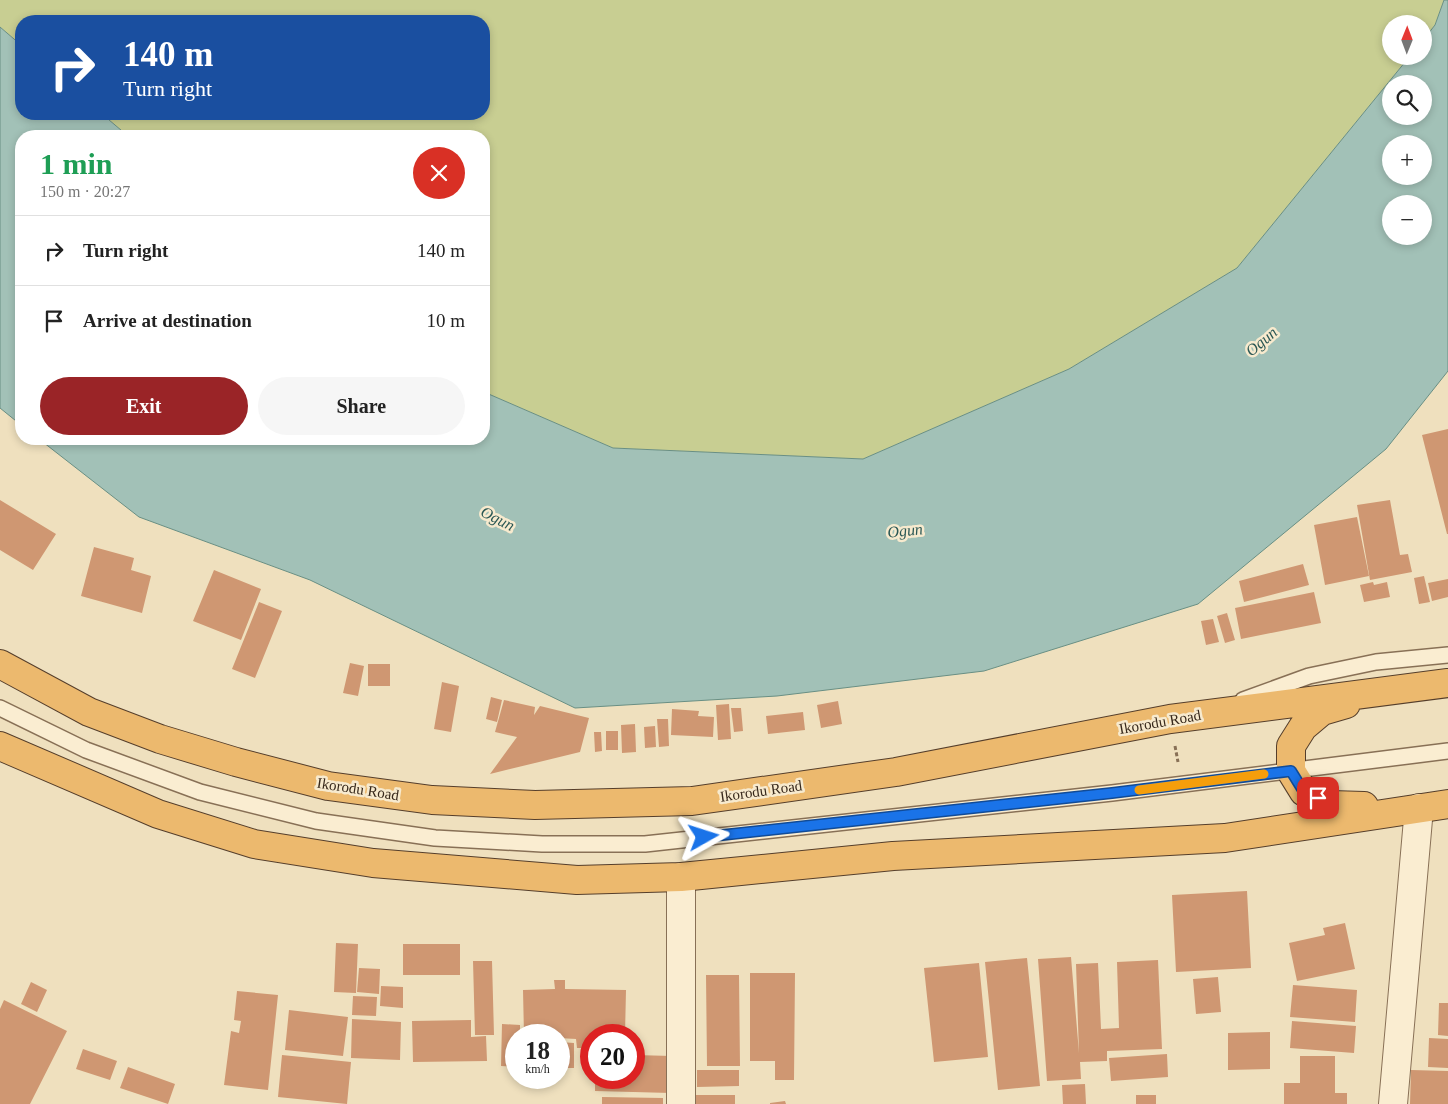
<!DOCTYPE html>
<html lang="en">
<head>
<meta charset="utf-8">
<style>
	body { margin:0; font-family:Georgia,serif; background:#f6f6f6; color:#222; height:100vh; display:flex; flex-direction:column; font-size:19px; white-space:nowrap }
	* { box-sizing:border-box; margin:0 }
	p { font-size:16px; color:#767676 }
	.icon { flex:none; width:28px; height:28px; fill:none; stroke:currentColor; stroke-width:2; stroke-linecap:round; stroke-linejoin:round }
	.map { position:relative; flex:1; overflow:hidden }
	.side { position:absolute; left:15px; top:130px; width:475px; height:315px; display:flex; flex-direction:column; background:#fff; border-radius:20px; box-shadow:0 2px 8px #0003 }
	.side>* { flex:none }
	.hud { position:absolute; left:15px; top:15px; width:475px; height:105px; border-radius:20px; box-shadow:0 2px 8px #0003; background:#1a4fa0; color:#fff; overflow:hidden }
	.needle { width:32px; rotate:1deg }
	.buttons { position:absolute; left:1382px; top:15px; display:grid; gap:10px }
	.buttons a { display:grid; place-items:center; width:50px; height:50px; border-radius:50%; background:#fff; box-shadow:0 2px 8px #0003; font-size:25px }
	.speed { position:absolute; left:505px; top:1024px; display:flex; gap:10px; font-size:25px; font-weight:700; text-align:center }
	.speed>* { display:grid; place-content:center; width:65px; height:65px; border-radius:50%; background:#fff; box-shadow:0 2px 8px #0003; line-height:1 }
	.speed small { font-size:12px; font-weight:400 }
	.speed .limit { border:8px solid #d22; background:#fff; color:#111 }
	.pin { position:absolute; display:grid; place-items:center; width:42px; height:42px; color:#fff; margin:-21px; border-radius:10px; box-shadow:0 2px 8px #0006 }
	.me { position:absolute; width:55px; margin:-28px; rotate:84deg; stroke-linejoin:round; filter:drop-shadow(0 0 4px #0008) }
	.turn { display:flex; align-items:center; gap:18px; height:105px; padding:0 25px; font-size:22px }
	.turn .icon { width:65px; height:65px; stroke-width:2.5 }
	.turn b { display:block; font-size:35px; line-height:42px }
	.round { display:grid; place-items:center; flex:none; width:52px; height:52px; border-radius:26px; background:#f6f6f6 }
	.overview { display:flex; align-items:center; justify-content:space-between; height:85px; padding:0 25px }
	h1 { font-size:30px; font-weight:700; line-height:38px; color:#1e9e55 }
	.cta { display:flex; gap:10px; margin-top:auto; padding:10px 25px }
	.cta a { flex:1; height:58px; border-radius:30px; background:#9a2427; color:#fff; font-size:20px; font-weight:700; line-height:58px; text-align:center }
	.cta a+a { background:#f6f6f6; color:#222 }
	ul { padding:0; list-style:none }
	li { display:flex; align-items:center; gap:15px; height:70px; padding:0 25px; border-top:1px solid #e0e0e0 }
	li div { flex:1 }
	li b { display:block; font-size:19px }
	li em { font-style:normal }
	.map>svg:first-child { display:block }
	.green { fill:#c8ce92 }
	.water { fill:#a2c1b7; stroke:#698f84; fill-rule:evenodd }
	.building { fill:#cf9772 }
	.lines { fill:none; stroke-linecap:round; stroke-linejoin:round }
	.service-casing { stroke:#887056; stroke-width:18 }
	.minor-casing { stroke:#887056; stroke-width:30 }
	.trunk-casing { stroke:#553e2b; stroke-width:30 }
	.path { stroke:#887056; stroke-width:3; stroke-dasharray:4 2.5; stroke-linecap:butt }
	.service { stroke:#faedd1; stroke-width:15 }
	.minor { stroke:#faedd1; stroke-width:28 }
	.trunk { stroke:#ecb96e; stroke-width:28 }
	.route-casing { stroke:#114b97; stroke-width:12 }
	.route { stroke:#1a73e8; stroke-width:9 }
	.slow { stroke:#f59e0b; stroke-width:9 }
	.labels { text-anchor:middle; stroke-width:5; stroke-linejoin:round; paint-order:stroke }
	.street-label { font-size:15px; fill:#37281b; stroke:#f7eace }
	.water-label { font-size:16px; font-style:italic; fill:#2a5754; stroke:#f7eace }
</style>
</head>
<body>
<div class="map">
<svg width="1448" height="1104" viewBox="0 0 1448 1104">
	<rect width="100%" height="100%" fill="#efe0be"/>
	<!-- green -->
	<path class="green" d="M0,0h1444l-9,25 -11,14v-15h-33v32h19l-173,212 -168,101 -206,90 -250,-11 -129,-56v-256h-356l-26,-22h382v-93h-463v24l-21,-18z"/>
	<!-- water -->
	<path class="water" d="M1444,0h4v371l-62,78 -188,155 -214,67 -207,25 -202,12 -265,-128 -171,-63 -100,-78h445v-47l129,56 250,11 206,-90 168,-101 173,-212h14v-17l11,-14zM1391,84h33v32h-33zM1391,144h33v32h-33zM1391,204h33v32h-33z
		M0,27l21,18v69h81l26,22h-107v289l-21,-17z"/>
	<!-- building -->
	<path class="building" d="M1448,429v105h-1l-25,-99z
		M0,500l56,34 -23,36 -33,-20z
		M1390,500l10,55 8,-1 4,18 -42,8 -13,-75z
		M1357,517l12,59 -44,9 -11,-60z
		M94,547l40,11 -3,12 20,6 -9,37 -61,-17z
		M1303,564l6,21 -65,17 -5,-21z
		M214,570l47,19 -20,51 -48,-19z
		M1424,576l6,26 -11,2 -5,-26z
		M1448,579v18l-16,4 -4,-18z
		M1373,582l1,3 13,-3 3,15 -26,5 -4,-17z
		M1314,592l7,31 -80,16 -6,-31z
		M259,602l23,9 -27,67 -23,-9z
		M1227,613l8,27 -10,3 -8,-27z
		M1213,619l6,23 -13,3 -5,-24z
		M350,663l14,3 -6,30 -15,-3z
		M368,664h22v22h-22z
		M442,682l17,4 -8,46 -17,-3z
		M491,697l11,3 -5,22 -11,-3z
		M504,700l31,7 -1,8 6,-9 49,12 -9,34 -90,22 27,-37 -22,-5z
		M838,701l4,23 -21,4 -4,-23z
		M729,704l2,35 -13,1 -2,-35z
		M731,708h10l2,23 -9,1z
		M672,709l27,2 -1,5 16,1 -1,20 -42,-2z
		M803,712l2,18 -37,4 -2,-18z
		M657,719h11l1,27 -10,1z
		M635,724l1,28 -14,1 -1,-28z
		M655,726l1,21 -11,1 -1,-21z
		M606,731h12v19h-12z
		M594,732h7l1,19 -7,1z
		M1247,891l4,77 -75,4 -4,-77z
		M1345,923l10,46 -58,12 -8,-38 36,-8 -2,-7z
		M336,943l22,1 -2,49 -22,-1z
		M403,944h57v31h-57z
		M1071,957l8,96 -3,-89 22,-1 3,66 18,-1 -2,-66 41,-2 4,89 -55,2v10l-27,1 1,17 -34,2 -9,-122z
		M1027,958l13,128 -42,4 -13,-128z
		M473,961h19l2,74h-19z
		M979,963l9,94 -54,5 -10,-94z
		M359,968l21,1 -1,25 -22,-2z
		M750,973h45l-1,107h-19v-19h-25z
		M706,975h33l1,91h-33z
		M1218,977l3,35 -25,2 -3,-35z
		M554,980h11v9l61,1 -1,45h-34v13h-14l-1,-9 -17,-1v-3h-35l-1,-45 32,-1z
		M31,982l16,8 -10,22 -16,-8z
		M1293,985l64,5 -2,32 -65,-5z
		M381,986l22,1v21l-23,-2z
		M237,991l41,4 -10,95 -44,-5 7,-54 8,2 2,-12 -7,-1z
		M353,996l24,1 -1,19 -24,-1z
		M4,1000l63,31 -37,73h-30v-95z
		M1439,1003h9v33l-10,-1z
		M289,1010l59,7 -5,39 -58,-6z
		M352,1019l49,3 -1,38 -49,-2z
		M471,1020v17l15,-1 1,25 -74,1 -1,-41z
		M1292,1021l64,5 -2,27 -64,-5z
		M502,1024l18,1v10h-4v32l-15,-1z
		M1270,1032v37l-42,1v-37z
		M1429,1038l19,1v29l-20,-1z
		M559,1042l15,1v25h-15z
		M83,1049l34,12 -7,19 -34,-11z
		M1167,1054l1,23 -57,4 -2,-23z
		M282,1055l69,7 -4,42 -69,-7z
		M634,1055l38,1 -1,37 -76,-2v-13h39z
		M1300,1056h35v37h12v11h-63v-21h16z
		M128,1067l47,17 -7,20 -48,-16z
		M697,1070h42v16l-42,1z
		M1411,1070l37,1v33h-38z
		M1085,1084l1,20h-23l-1,-19z
		M695,1095h40v9h-40z
		M1136,1095h20v9h-20z
		M602,1097l61,1v6h-61z
		M785,1101l1,3h-16v-1z"/>
	<g class="lines">
		<!-- service casing -->
		<g class="service-casing">
			<path id="service" d="M1243,700l66,-24 67,-14 72,-7
				M0,708l86,42 114,42 116,29 119,17 107,6h103l467,-51 336,-42"/>
		</g>
		<!-- minor casing -->
		<g class="minor-casing">
			<path id="minor" d="M681,1104v-227
				M1393,1104l26,-296"/>
		</g>
		<!-- trunk casing -->
		<g class="trunk-casing">
			<path id="trunk" d="M0,664l89,48 71,27 76,23 92,24 104,14 103,5 157,-4 204,-29 274,-53 278,-36
				M1346,704l-24,7 -19,16 -12,19v25l13,21 27,13 33,1
				M0,746l158,68 96,30 119,19 204,17 104,-3 212,-21 332,-18 223,-34"/>
		</g>
		<!-- path -->
		<path class="path" d="M1175,746l3,16"/>
		<!-- service -->
		<use href="#service" class="service"/>
		<!-- minor -->
		<use href="#minor" class="minor"/>
		<!-- trunk -->
		<use href="#trunk" class="trunk"/>
	</g>
	<g class="lines">
		<!-- route casing -->
		<g class="route-casing">
			<path id="route" d="M704,837l408,-44 179,-22 13,21 14,6"/>
		</g>
		<!-- route -->
		<use href="#route" class="route"/>
		<!-- slow -->
		<path class="slow" d="M1139,790l125,-16"/>
	</g>
	<g class="labels">
		<!-- street labels -->
		<g class="street-label">
			<text transform="translate(1160 722) rotate(-10)" y="5">Ikorodu Road</text>
			<text transform="translate(358 789) rotate(9)" y="5">Ikorodu Road</text>
			<text transform="translate(761 791) rotate(-8)" y="5">Ikorodu Road</text>
		</g>
		<!-- water labels -->
		<g class="water-label">
			<text transform="translate(1261 341) rotate(-40)" y="6">Ogun</text>
			<text transform="translate(498 518) rotate(27)" y="6">Ogun</text>
			<text transform="translate(905 530) rotate(-6)" y="6">Ogun</text>
		</g>
	</g>
</svg>
<div class="buttons">
<a><svg class="needle" viewBox="-14 -14 28 28"><path d="M0-13l5 13h-10z" fill="#e53935"/><path d="M0 13l5-13h-10z" fill="#767676"/></svg></a>
<a><svg class="icon" aria-label="search" viewBox="0 0 24 24"><circle cx="10" cy="10" r="6"/><path d="M15 15l6 6"/></svg></a>
<a>+</a>
<a>−</a>
</div>
<div class="speed"><div>18<small>km/h</small></div><div class="limit">20</div></div>
<div class="pin" style="left:1318px;top:798px;background:#d93025"><svg class="icon" aria-label="arrive" viewBox="0 0 24 24"><path d="M6 21V4h12l-3 4 3 4H6"/></svg></div>
<svg class="me" style="left:704px;top:837px" viewBox="-20 -20 40 40"><path d="M0-17L14 15 0 8-14 15z" fill="#1a73e8" stroke="#fff" stroke-width="4"/></svg>
<div class="hud">
<div class="turn"><svg class="icon" aria-label="right" viewBox="0 0 24 24"><path d="M7 20v-9h11M14 6l5 5-5 5"/></svg><div><b>140 m</b>Turn right</div></div>
</div>
<section class="side">
<div class="overview"><div><h1>1 min</h1><p>150 m · 20:27</p></div><a class="round" style="background:#d93025;color:#fff"><svg class="icon" aria-label="close" viewBox="0 0 24 24"><path d="M6 6l12 12M18 6L6 18"/></svg></a></div>
<ul>
<li><svg class="icon" aria-label="right" viewBox="0 0 24 24"><path d="M7 20v-9h11M14 6l5 5-5 5"/></svg><div><b>Turn right</b></div><em>140 m</em></li>
<li><svg class="icon" aria-label="arrive" viewBox="0 0 24 24"><path d="M6 21V4h12l-3 4 3 4H6"/></svg><div><b>Arrive at destination</b></div><em>10 m</em></li>
</ul>
<div class="cta"><a>Exit</a><a>Share</a></div>
</section>
</div>
</body>
</html>
